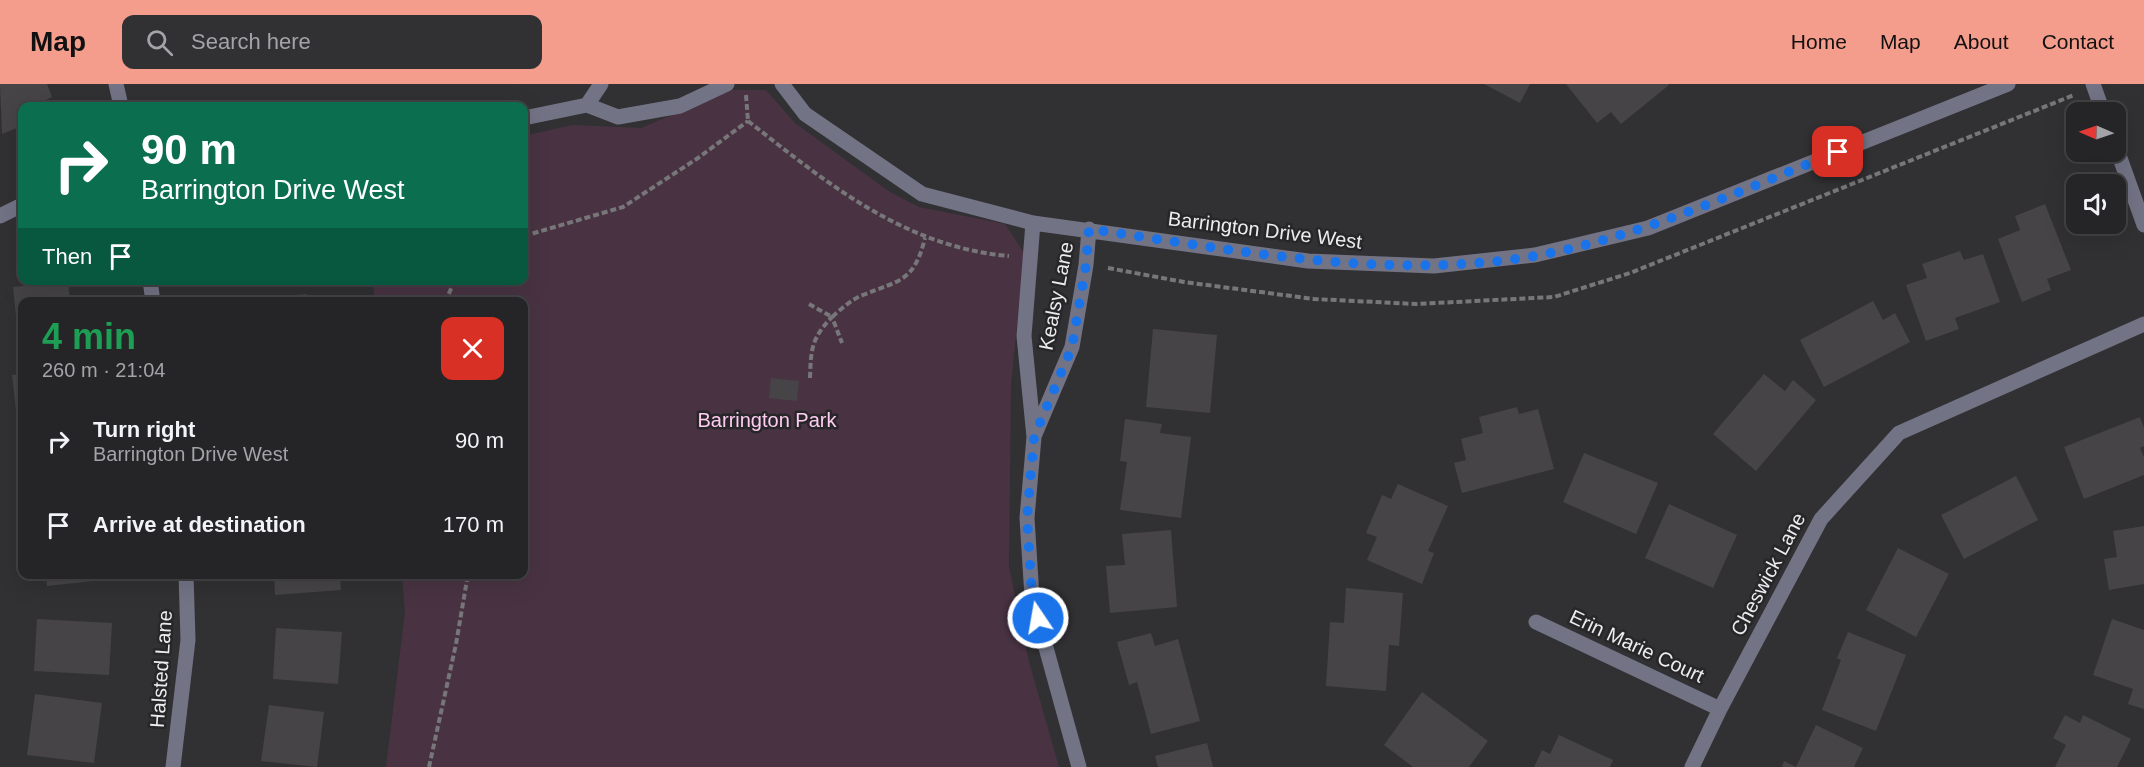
<!DOCTYPE html>
<html lang="en">
<head>
<meta charset="utf-8">
<style>
	body { margin:0; font-family:Helvetica,sans-serif; background:#313032; color:#f1f3f6; height:100vh; display:flex; flex-direction:column; font-size:22px; white-space:nowrap }
	* { box-sizing:border-box; margin:0 }
	p { font-size:20px; color:#a3a4a7 }
	.icon { flex:none; width:33px; height:33px; fill:none; stroke:currentColor; stroke-width:2; stroke-linecap:round; stroke-linejoin:round }
	.map { position:relative; flex:1; overflow:hidden }
	.details { position:absolute; left:18px; top:213px; width:510px; height:282px; display:flex; flex-direction:column; background:#252426; border-radius:12px; box-shadow:0 6px 24px #0002,0 0 0 2px #424143 }
	.details>* { flex:none }
	.banner { position:absolute; left:18px; top:18px; width:510px; height:183px; border-radius:12px; box-shadow:0 6px 24px #0002,0 0 0 2px #424143; background:#0b6e4f; color:#fff; overflow:hidden }
	.needle { width:39px; rotate:272deg }
	.fabs { position:absolute; left:2066px; top:18px; display:grid; gap:12px }
	.fabs a { display:grid; place-items:center; width:60px; height:60px; border-radius:12px; background:#252426; box-shadow:0 6px 24px #0002,0 0 0 2px #424143; font-size:30px }
	.pin { position:absolute; display:grid; place-items:center; width:51px; height:51px; color:#fff; margin:-26px; border-radius:12px; box-shadow:0 3px 9px #0006 }
	.me { position:absolute; width:66px; margin:-33px; rotate:348deg; stroke-linejoin:round; filter:drop-shadow(0 0 4px #0008) }
	.turn { display:flex; align-items:center; gap:21px; height:126px; padding:0 24px; font-size:27px }
	.turn .icon { width:78px; height:78px; stroke-width:2.5 }
	.turn b { display:block; font-size:42px; line-height:51px }
	.then { display:flex; align-items:center; height:57px; padding:0 24px; background:#0003; gap:12px; font-size:22px }
	.round { display:grid; place-items:center; flex:none; width:63px; height:63px; border-radius:12px; background:#313032 }
	.head { display:flex; align-items:center; justify-content:space-between; height:102px; padding:0 24px }
	h1 { font-size:36px; font-weight:700; line-height:45px; color:#1e9e55 }
	ul { padding:0; list-style:none }
	li { display:flex; align-items:center; gap:18px; height:84px; padding:0 24px }
	li div { flex:1 }
	li b { display:block; font-size:22px }
	li em { font-style:normal }
	header { display:flex; align-items:center; gap:36px; box-sizing:border-box; height:84px; padding:0 30px; background:#f49d8c; color:#111 }
	header strong { font-size:28px }
	nav { display:flex; gap:33px; margin-inline-start:auto; font-size:21px }
	.search { width:420px; height:54px; background:#313032; display:flex; align-items:center; gap:15px; box-sizing:border-box; padding:0 21px; border-radius:12px; color:#a3a4a7; font-size:22px }
	.map>svg:first-child { display:block }
	.green { fill:#493343 }
	.building { fill:#464447 }
	.lines { fill:none; stroke-linecap:round; stroke-linejoin:round }
	.path { stroke:#777679; stroke-width:4; stroke-dasharray:6 3; stroke-linecap:butt }
	.minor { stroke:#727486; stroke-width:15 }
	.route { stroke:#1a73e8; stroke-width:10; stroke-dasharray:0 18 }
	.labels { text-anchor:middle; stroke-width:5; stroke-linejoin:round; paint-order:stroke }
	.street-label { font-size:20px; fill:#ecebed; stroke:#272629 }
	.park-label { font-size:20px; fill:#ffcbf0; stroke:#272629 }
</style>
</head>
<body>
<header>
<strong>Map</strong>
<div class="search"><svg class="icon" aria-label="search" viewBox="0 0 24 24"><circle cx="10" cy="10" r="6"/><path d="M15 15l6 6"/></svg>Search here</div>
<nav><a>Home</a><a>Map</a><a>About</a><a>Contact</a></nav>
</header>
<div class="map">
<svg width="2144" height="683" viewBox="0 0 2144 683">
	<rect width="100%" height="100%" fill="#313033"/>
	<!-- green -->
	<path class="green" d="M731,6h35l29,33 95,69 29,15 86,17 19,29 -13,133 -2,181 19,91 31,109h-673l19,-155 -3,-37 122,-1v-272l-149,-1 -3,-20 152,-1v-144l48,-11 69,3z"/>
	<!-- building -->
	<path class="building" d="M0,0h47l5,13 -19,9h-11v20l-20,8z
		M1484,0h46l-10,19z
		M1566,0h102l1,1 -48,39 -10,-12 -14,11z
		M2045,120l26,66 -24,9 4,11 -29,12 -24,-63 22,-9 -5,-14z
		M1960,167l4,9 19,-6 17,48 -45,16 4,11 -33,12 -20,-56 21,-7 -5,-14z
		M68,197l2,21h-48v41l-3,1 -6,-57z
		M307,210l1,8h-64v-2z
		M1873,217l10,19 12,-7 15,29 -86,45 -24,-47z
		M1153,245l64,6 -7,78 -64,-6z
		M22,290v53l-4,1 -6,-53z
		M1764,290l21,17 8,-11 23,20 -60,71 -43,-37z
		M771,294l28,3 -2,20 -28,-3z
		M1517,323l2,7 19,-5 16,60 -92,24 -8,-30 12,-3 -5,-21 22,-6 -4,-16z
		M2140,333l4,11v18l-4,2 4,9v18l-60,24 -20,-52z
		M1125,335l37,5 -2,9 31,4 -10,81 -61,-8 7,-48 -7,-1z
		M1584,369l74,30 -22,51 -73,-32z
		M2016,392l22,44 -74,39 -23,-44z
		M1398,400l50,22 -20,45 6,2 -12,31 -55,-24 10,-23 -11,-4 16,-38 9,4z
		M1669,420l68,31 -24,53 -68,-30z
		M2144,442v58l-35,6 -5,-31 13,-2 -4,-26z
		M1171,446l6,77 -67,6 -4,-47 19,-1 -3,-31z
		M1898,464l51,26 -33,63 -50,-27z
		M46,490h56v6l-55,6z
		M274,490h66l1,16 -66,5z
		M1346,504l57,5 -4,53 -10,-1 -3,46 -60,-5 4,-64 14,1z
		M37,535l75,4 -3,52 -75,-4z
		M2112,535l32,11v79l-16,-5 5,-15 -40,-14z
		M276,544l66,4 -4,52 -65,-5z
		M1848,548l58,23 -30,76 -54,-21 19,-50 -4,-2z
		M1151,549l4,13 23,-7 22,82 -49,13 -14,-52 -8,3 -12,-43z
		M1422,608l66,49 -19,26h-56l-29,-22z
		M35,610l67,9 -8,60 -67,-8z
		M269,621l55,7 -7,55 -56,-6z
		M2065,631l15,8 3,-8 48,24 -14,28h-62l11,-22 -13,-7z
		M1816,641l47,23 -9,19h-72l2,-6 12,6z
		M1559,651l54,25 -3,7h-76l8,-17 8,4z
		M1207,659l6,24h-55l-3,-11z"/>
	<g class="lines">
		<!-- path -->
		<path class="path" d="M746,11l2,26
			M748,37c79,62 156,126 261,135
			M524,152l99,-29 75,-49 50,-37
			M1108,184l76,14 130,17 102,5 138,-7 76,-24 444,-178
			M445,218l10,-22
			M809,220l23,13c9,-8 20,-18 31,-22 37,-15 51,-13 62,-57
			M810,294c1,-29 1,-39 22,-61l10,26
			M429,683l27,-123 12,-70"/>
		<!-- minor -->
		<path class="minor" d="M116,0l5,22
			M782,0l23,30 117,80 111,29 275,38 126,5 101,-11 113,-27 360,-144
			M2093,0l10,28
			M587,21l14,-21
			M524,34l63,-13 31,12 62,-11 47,-22
			M2115,60l29,81
			M0,132l22,-11
			M1033,139l-9,113 10,101 -7,81 5,79 47,170
			M150,196l3,22
			M1035,350l37,-87 14,-82 3,-36
			M1536,538l184,87
			M173,683l15,-127 -2,-66
			M1692,683l28,-58 101,-190 78,-86 245,-109"/>
	</g>
	<g class="lines">
		<!-- route -->
		<path class="route" d="M1038,534l-6,-21 -5,-79 7,-81 38,-90 14,-82 3,-36c147,21 297,52 446,27 106,-19 204,-65 303,-104"/>
	</g>
	<g class="labels">
		<!-- street labels -->
		<g class="street-label">
			<text transform="translate(1265 146) rotate(7)" y="7">Barrington Drive West</text>
			<text transform="translate(1056 212) rotate(-79)" y="7">Kealsy Lane</text>
			<text transform="translate(1768 490) rotate(-62)" y="7">Cheswick Lane</text>
			<text transform="translate(1637 562) rotate(25)" y="7">Erin Marie Court</text>
			<text transform="translate(161 585) rotate(-86)" y="7">Halsted Lane</text>
		</g>
		<!-- park labels -->
		<g class="park-label">
			<text x="767" y="343">Barrington Park</text>
		</g>
	</g>
</svg>
<div class="fabs">
<a><svg class="needle" viewBox="-14 -14 28 28"><path d="M0-13l5 13h-10z" fill="#e53935"/><path d="M0 13l5-13h-10z" fill="#a3a4a7"/></svg></a>
<a><svg class="icon" aria-label="sound" viewBox="0 0 24 24"><path d="M4 9h4l5-4v14l-5-4H4zM17 9q2 3 0 6"/></svg></a>
</div>
<div class="pin" style="left:1838px;top:68px;background:#d93025"><svg class="icon" aria-label="arrive" viewBox="0 0 24 24"><path d="M6 21V4h12l-3 4 3 4H6"/></svg></div>
<svg class="me" style="left:1038px;top:534px" viewBox="-20 -20 40 40"><circle r="17" fill="#1a73e8" stroke="#fff" stroke-width="3"/><path d="M0-11L8 9 0 5-8 9z" fill="#fff"/></svg>
<div class="banner">
<div class="turn"><svg class="icon" aria-label="right" viewBox="0 0 24 24"><path d="M7 20v-9h11M14 6l5 5-5 5"/></svg><div><b>90 m</b>Barrington Drive West</div></div>
<div class="then">Then<svg class="icon" aria-label="arrive" viewBox="0 0 24 24"><path d="M6 21V4h12l-3 4 3 4H6"/></svg></div>
</div>
<section class="details">
<div class="head"><div><h1>4 min</h1><p>260 m · 21:04</p></div><a class="round" style="background:#d93025;color:#fff"><svg class="icon" aria-label="close" viewBox="0 0 24 24"><path d="M6 6l12 12M18 6L6 18"/></svg></a></div>
<ul>
<li><svg class="icon" aria-label="right" viewBox="0 0 24 24"><path d="M7 20v-9h11M14 6l5 5-5 5"/></svg><div><b>Turn right</b><p>Barrington Drive West</p></div><em>90 m</em></li>
<li><svg class="icon" aria-label="arrive" viewBox="0 0 24 24"><path d="M6 21V4h12l-3 4 3 4H6"/></svg><div><b>Arrive at destination</b></div><em>170 m</em></li>
</ul>
</section>
</div>
</body>
</html>
